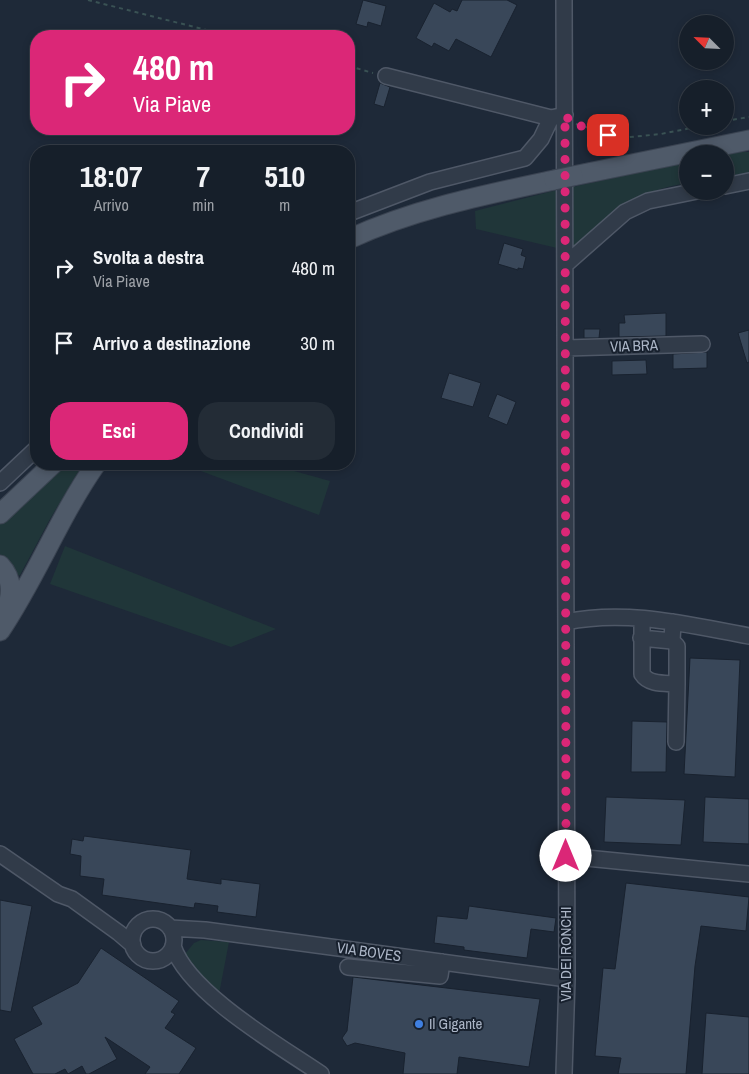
<!DOCTYPE html>
<html lang="it">
<head>
<meta charset="utf-8">
<style>
	body { margin:0; font-family:"Archivo Narrow",sans-serif; background:#232c36; color:#f1f3f6; height:100vh; display:flex; flex-direction:column; font-size:19px; white-space:nowrap }
	* { box-sizing:border-box; margin:0 }
	p { font-size:16px; color:#9ea2a8 }
	.icon { flex:none; width:28px; height:28px; fill:none; stroke:currentColor; stroke-width:2; stroke-linecap:round; stroke-linejoin:round }
	.map { position:relative; flex:1; overflow:hidden }
	.details { position:absolute; left:30px; top:145px; width:325px; height:325px; display:flex; flex-direction:column; background:#161f2a; border-radius:20px; box-shadow:0 2px 8px #0003,0 0 0 1px #353d47 }
	.details>* { flex:none }
	.hud { position:absolute; left:30px; top:30px; width:325px; height:105px; border-radius:20px; box-shadow:0 2px 8px #0003,0 0 0 1px #353d47; background:#db2777; color:#fff; overflow:hidden }
	.needle { width:32px; rotate:294deg }
	.controls { position:absolute; left:679px; top:15px; display:grid; gap:10px }
	.controls a { display:grid; place-items:center; width:55px; height:55px; border-radius:50%; background:#161f2a; box-shadow:0 2px 8px #0003,0 0 0 1px #353d47; font-size:25px }
	.pin { position:absolute; display:grid; place-items:center; width:42px; height:42px; color:#fff; margin:-21px; border-radius:10px; box-shadow:0 2px 8px #0006 }
	.me { position:absolute; width:55px; margin:-28px; rotate:0deg; stroke-linejoin:round; filter:drop-shadow(0 0 4px #0008) }
	.turn { display:flex; align-items:center; gap:18px; height:105px; padding:0 20px; font-size:22px }
	.turn .icon { width:65px; height:65px; stroke-width:2.5 }
	.turn b { display:block; font-size:35px; line-height:42px }
	.eta { display:flex; justify-content:space-evenly; align-items:center; height:85px; text-align:center }
	.eta b { font-size:30px; font-weight:700; line-height:35px }
	.button { display:flex; gap:10px; margin-top:auto; padding:10px 20px }
	.button a { flex:1; height:58px; border-radius:20px; background:#db2777; color:#fff; font-size:20px; font-weight:700; line-height:58px; text-align:center }
	.button a+a { background:#232c36; color:#f1f3f6 }
	ul { padding:0; list-style:none }
	li { display:flex; align-items:center; gap:15px; height:75px; padding:0 20px }
	li div { flex:1 }
	li b { display:block; font-size:19px }
	li em { font-style:normal }
	.map>svg:first-child { display:block }
	.green { fill:#203639 }
	.building { fill:#394759; stroke:#19222f }
	.lines { fill:none; stroke-linecap:round; stroke-linejoin:round }
	.minor-casing { stroke:#4f5867; stroke-width:18 }
	.major-casing { stroke:#3b4452; stroke-width:21 }
	.path { stroke:#3a5254; stroke-width:2; stroke-dasharray:4 4; stroke-linecap:butt }
	.minor { stroke:#313b49; stroke-width:15 }
	.major { stroke:#4f5a69; stroke-width:19 }
	.major-bridge-casing { stroke:#3b4452; stroke-width:21; stroke-linecap:butt }
	.major-bridge { stroke:#4f5a69; stroke-width:19 }
	.route { stroke:#db2777; stroke-width:9; stroke-dasharray:0 16.2 }
	.shop-dot { fill:#3f7fe0; stroke:#17202d; stroke-width:2 }
	.labels { text-anchor:middle; stroke-width:4; stroke-linejoin:round; paint-order:stroke }
	.street-label { font-size:15px; fill:#abb5c6; stroke:#17202d }
	.poi-label { font-size:15px; fill:#abb5c6; stroke:#17202d; text-anchor:start }
</style>
</head>
<body>
<div class="map">
<svg width="749" height="1074" viewBox="0 0 749 1074">
	<rect width="100%" height="100%" fill="#1e2938"/>
	<!-- green -->
	<path class="green" d="M739,152h10v20l-24,5v-22z
		M687,162v21c-52,8 -75,31 -112,66l-7,-5v-56z
		M557,190v58l-81,-19 -1,-18z
		M63,464h20l-33,55 -30,56 -5,1 -6,-13 -9,-9v-31z
		M182,464h87l61,17 -11,34z
		M65,546l211,83 -45,18 -181,-63z
		M201,940l28,2 -10,52 -28,-22 -6,-18 9,-11z"/>
	<!-- building -->
	<path class="building" d="M363,0l23,6 -5,20 -13,-4 -1,5 -11,-3z
		M462,0h45l10,5 -26,52 -35,-18 -7,12 -15,-8 -2,4 -16,-9 18,-35 16,9 2,-3 5,2z
		M380,83l10,4 -6,20 -10,-3z
		M504,243l19,6 -2,6 5,2 -3,12 -5,-1v2l-20,-6z
		M666,313v23l-47,1v-14h6l-1,-8z
		M584,329h16l-1,9h-15z
		M749,330v32l-2,1 -9,-30z
		M707,352v16l-34,1v-15z
		M646,360l1,14 -35,1v-14z
		M449,373l32,10 -8,24 -32,-9z
		M497,394l19,8 -9,23 -19,-8z
		M690,658l50,2 -5,117 -51,-3z
		M632,721l35,1 -1,50h-35z
		M606,797l79,3 -4,45 -77,-3z
		M705,797l44,2v45l-46,-2z
		M84,836l107,14 -4,29 34,5v-5l39,5 -4,33 -39,-5 1,-6 -23,-3 -1,5 -92,-13 2,-16 -24,-3 1,-20 -11,-2 2,-15 11,2z
		M626,883l123,14 -3,34 -45,-5 -6,40 -9,108h-68l3,-16 -26,-2 8,-88 12,1z
		M0,900l32,6 -21,106 -11,-2z
		M469,906l87,12 -2,14 -23,-3 -4,29 -63,-8v-3l-30,-4 3,-27 30,3z
		M101,948l78,53 -8,11 4,2 -10,14 31,20 -17,26h-34l5,-7 -45,-30 12,22 -28,15h-3l-4,-8 -14,8 -3,-5 -10,5h-22l-19,-35 28,-15 -10,-17 46,-24z
		M353,977l187,22 -11,68 -70,-10 -2,17h-54l2,-21 -50,-10 -8,3 -5,-8 5,-7z
		M706,1013l43,4v57h-47z"/>
	<g class="lines">
		<!-- minor casing -->
		<g class="minor-casing">
			<path id="minor" d="M386,76l165,42
				M725,186l24,-5
				M349,213l81,-31 95,-24 16,-19 10,-21 14,-3
				M566,264l59,-52 23,-11 49,-10
				M566,348l136,-4
				M0,483l36,-34
				M642,619v55c7,11 23,9 35,10v-38l-5,-5 1,-19
				M566,622c61,-13 122,3 183,14
				M641,638l31,3
				M676,742l1,-58
				M0,854l58,40 14,5 47,34 14,12
				M566,856l183,18
				M132 940a21 21 0 1 1 42 0a21 21 0 1 1-42 0Z
				M170,928l35,2 362,49
				M173,946c15,47 107,100 148,128
				M348,967l92,9 2,-14
				M564,1074l3,-95 -3,-979"/>
		</g>
		<!-- major casing -->
		<g class="major-casing">
			<path id="major" d="M573,176l176,-36
				M349,239c65,-30 135,-44 205,-59
				M0,514l53,-50
				M0,565c14,15 12,31 5,48
				M0,631c36,-53 59,-114 96,-167"/>
		</g>
		<!-- path -->
		<path class="path" d="M88,0l142,36
			M349,66l24,7
			M725,121l24,-4
			M576,124l45,14 40,-4 40,-8"/>
		<!-- minor -->
		<use href="#minor" class="minor"/>
		<!-- major -->
		<use href="#major" class="major"/>
		<!-- major-bridge casing -->
		<g class="major-bridge-casing">
			<path id="major-bridge" d="M554,180l19,-4"/>
		</g>
		<!-- major-bridge -->
		<use href="#major-bridge" class="major-bridge"/>
	</g>
	<g class="lines">
		<!-- route -->
		<path class="route" d="M566,856l-1,-741 7,8 36,12"/>
	</g>
	<!-- markers -->
	<circle class="shop-dot" cx="419" cy="1024" r="5"/>
	<g class="labels">
		<!-- street labels -->
		<g class="street-label">
			<text transform="translate(634 346) rotate(-2)" y="5">VIA BRA</text>
			<text transform="translate(369 952) rotate(8)" y="5">VIA BOVES</text>
			<text transform="translate(566 954) rotate(-90)" y="5">VIA DEI RONCHI</text>
		</g>
		<!-- poi labels -->
		<g class="poi-label">
			<text x="429" y="1029">Il Gigante</text>
		</g>
	</g>
</svg>
<div class="controls">
<a><svg class="needle" viewBox="-14 -14 28 28"><path d="M0-13l5 13h-10z" fill="#e53935"/><path d="M0 13l5-13h-10z" fill="#9ea2a8"/></svg></a>
<a>+</a>
<a>−</a>
</div>
<div class="pin" style="left:608px;top:135px;background:#d93025"><svg class="icon" aria-label="arrive" viewBox="0 0 24 24"><path d="M6 21V4h12l-3 4 3 4H6"/></svg></div>
<svg class="me" style="left:566px;top:856px" viewBox="-20 -20 40 40"><circle r="19" fill="#fff"/><path d="M0-13L10 11 0 6-10 11z" fill="#db2777"/></svg>
<div class="hud">
<div class="turn"><svg class="icon" aria-label="right" viewBox="0 0 24 24"><path d="M7 20v-9h11M14 6l5 5-5 5"/></svg><div><b>480 m</b>Via Piave</div></div>
</div>
<section class="details">
<div class="eta">
<div><b>18:07</b><p>Arrivo</p></div>
<div><b>7</b><p>min</p></div>
<div><b>510</b><p>m</p></div>
</div>
<ul>
<li><svg class="icon" aria-label="right" viewBox="0 0 24 24"><path d="M7 20v-9h11M14 6l5 5-5 5"/></svg><div><b>Svolta a destra</b><p>Via Piave</p></div><em>480 m</em></li>
<li><svg class="icon" aria-label="arrive" viewBox="0 0 24 24"><path d="M6 21V4h12l-3 4 3 4H6"/></svg><div><b>Arrivo a destinazione</b></div><em>30 m</em></li>
</ul>
<div class="button"><a>Esci</a><a>Condividi</a></div>
</section>
</div>
</body>
</html>
